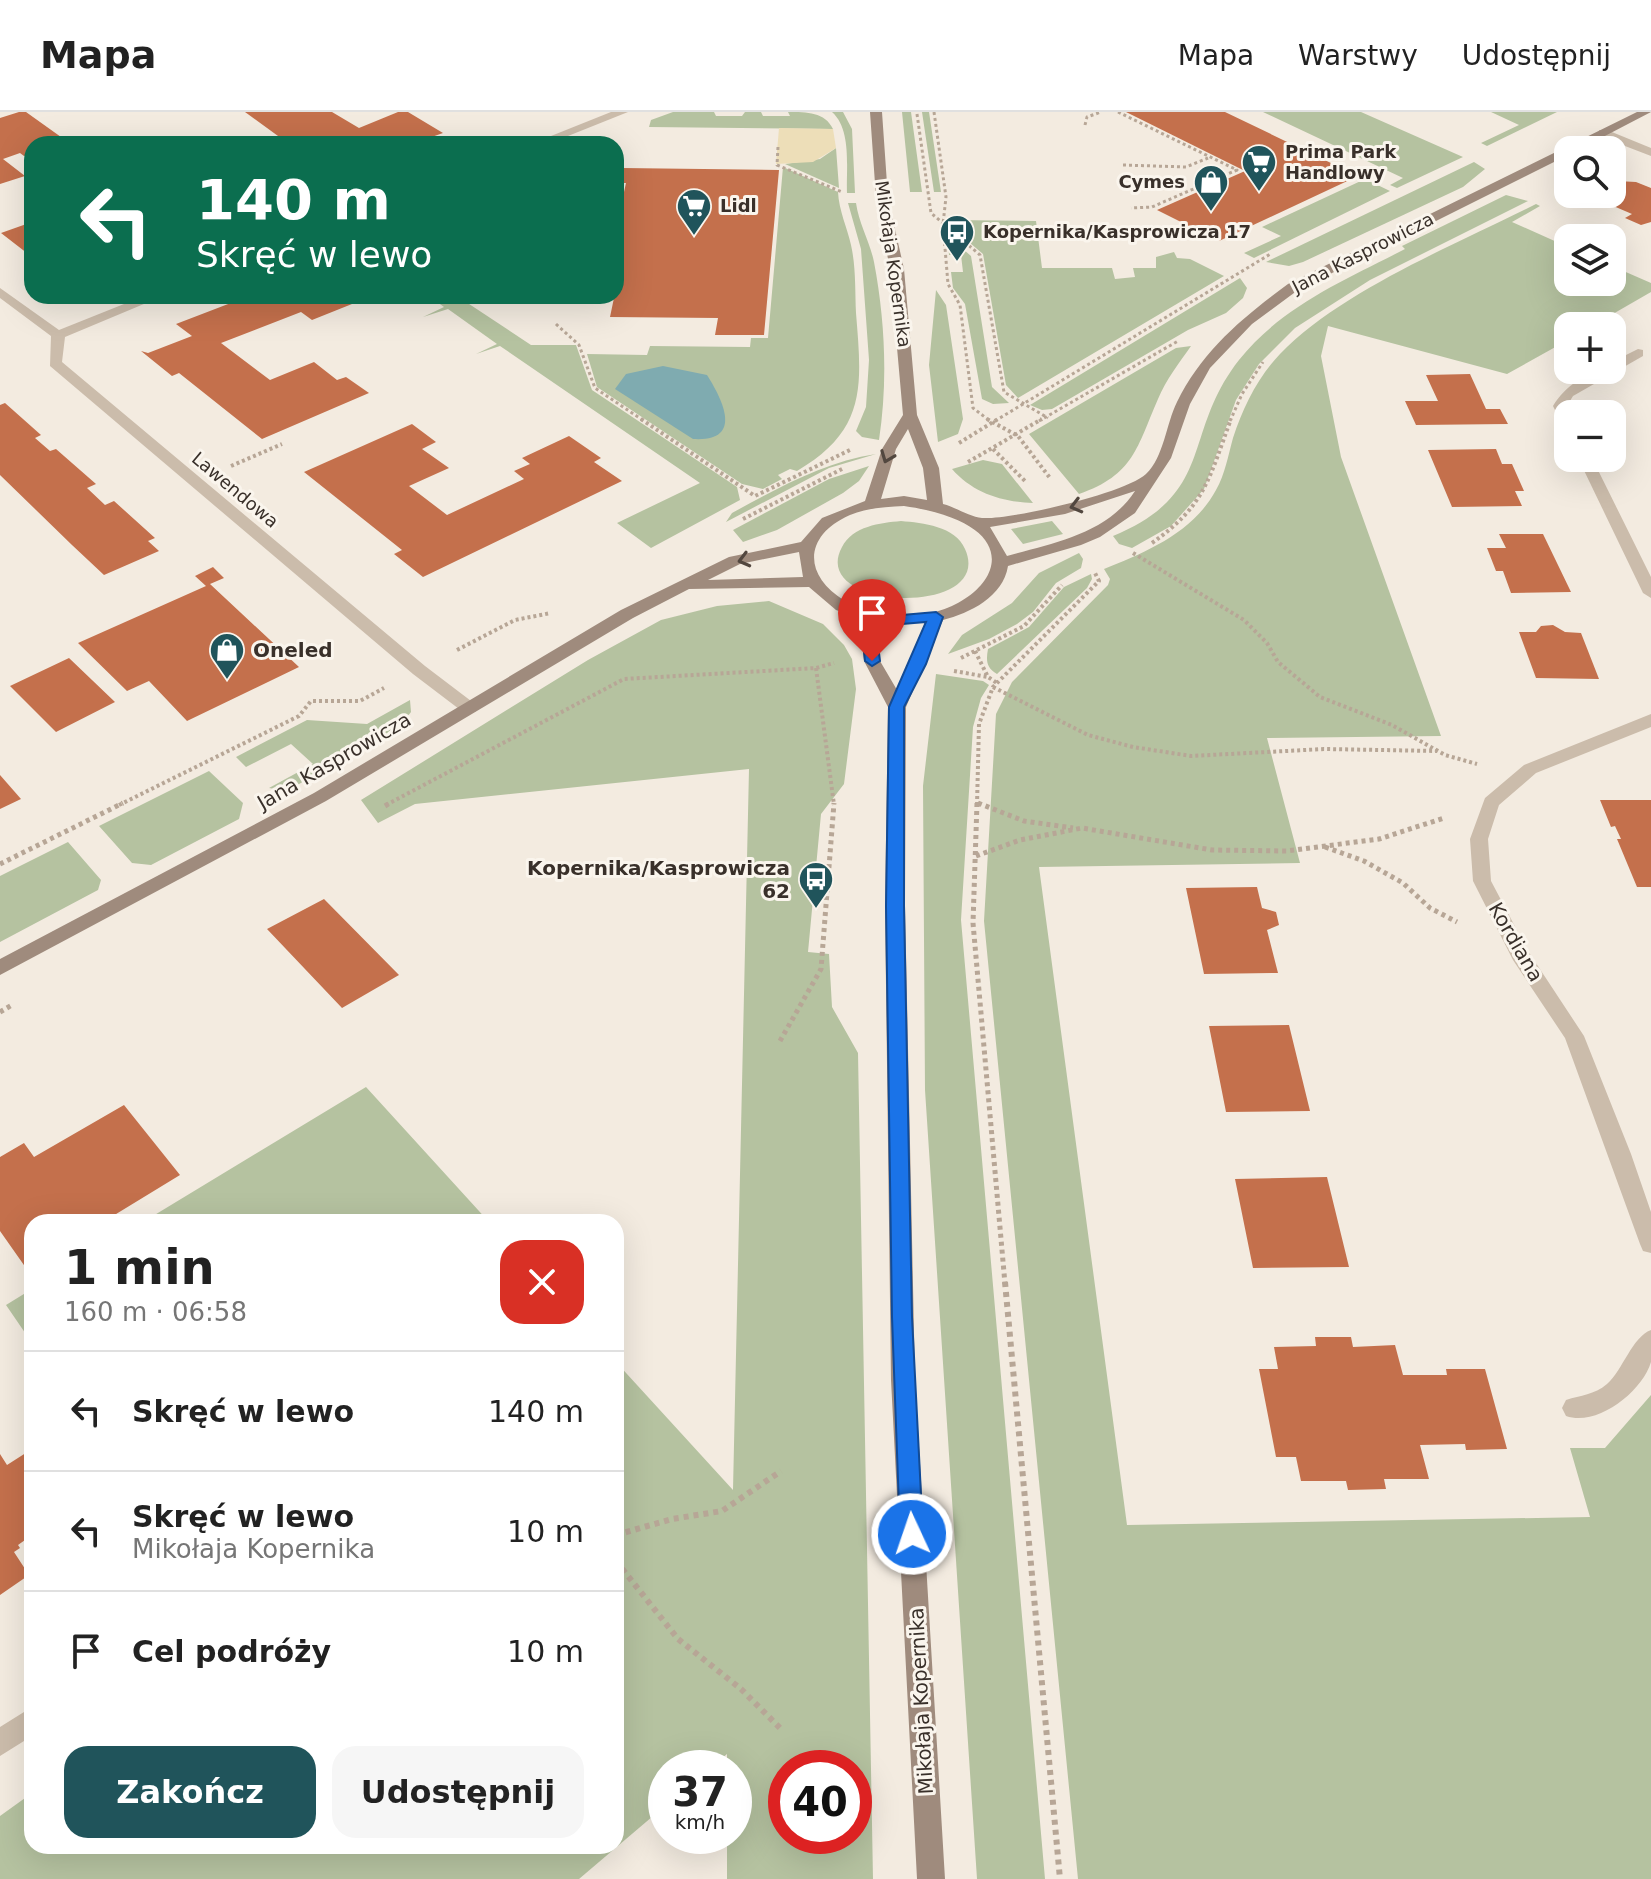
<!DOCTYPE html>
<html lang="pl">
<head>
<meta charset="utf-8">
<style>
	body { margin:0; font-family:"DejaVu Sans",sans-serif; background:#f6f6f6; color:#222; height:100vh; display:flex; flex-direction:column; font-size:30px; white-space:nowrap }
	* { box-sizing:border-box; margin:0 }
	p { font-size:26px; color:#767676 }
	.icon { flex:none; width:44px; height:44px; fill:none; stroke:currentColor; stroke-width:2; stroke-linecap:round; stroke-linejoin:round }
	.map { position:relative; flex:1; overflow:hidden }
	.details { position:absolute; left:24px; top:1102px; width:600px; height:640px; display:flex; flex-direction:column; background:#fff; border-radius:24px; box-shadow:0 8px 32px #0002 }
	.details>* { flex:none }
	.top-card { position:absolute; left:24px; top:24px; width:600px; height:168px; border-radius:24px; box-shadow:0 8px 32px #0002; background:#0b6e4f; color:#fff; overflow:hidden }
	.buttons { position:absolute; left:1554px; top:24px; display:grid; gap:16px }
	.buttons a { display:grid; place-items:center; width:72px; height:72px; border-radius:16px; background:#fff; box-shadow:0 8px 32px #0002; font-size:40px }
	.speed { position:absolute; left:648px; top:1638px; display:flex; gap:16px; font-size:40px; font-weight:700; text-align:center }
	.speed>* { display:grid; place-content:center; width:104px; height:104px; border-radius:50%; background:#fff; box-shadow:0 8px 32px #0002; line-height:1 }
	.speed small { font-size:20px; font-weight:400 }
	.speed .limit { border:12px solid #d22; background:#fff; color:#111 }
	.pin { position:absolute; display:grid; place-items:center; width:68px; height:68px; color:#fff; margin:-82px -34px; border-radius:50% 50% 50% 0; rotate:-45deg; box-shadow:0 0 8px #0007 }
	.pin .icon { rotate:45deg }
	.me { position:absolute; width:88px; margin:-44px; rotate:357deg; stroke-linejoin:round; filter:drop-shadow(0 0 6px #0008) }
	.turn { display:flex; align-items:center; gap:28px; height:168px; padding:0 40px; font-size:36px }
	.turn .icon { width:104px; height:104px; stroke-width:2.5 }
	.turn b { display:block; font-size:56px; line-height:68px }
	.round { display:grid; place-items:center; flex:none; width:84px; height:84px; border-radius:24px; background:#f6f6f6 }
	.head { display:flex; align-items:center; justify-content:space-between; height:136px; padding:0 40px }
	h1 { font-size:48px; font-weight:700; line-height:60px }
	.action { display:flex; gap:16px; margin-top:auto; padding:16px 40px }
	.action a { flex:1; height:92px; border-radius:24px; background:#20545b; color:#fff; font-size:32px; font-weight:700; line-height:92px; text-align:center }
	.action a+a { background:#f6f6f6; color:#222 }
	ul { padding:0; list-style:none }
	li { display:flex; align-items:center; gap:24px; height:120px; padding:0 40px; border-top:2px solid #e0e0e0 }
	li div { flex:1 }
	li b { display:block; font-size:30px }
	li em { font-style:normal }
	header { display:flex; align-items:center; gap:48px; box-sizing:border-box; height:112px; padding:0 40px; background:#fff; border-bottom:2px solid #e0e0e0 }
	header strong { font-size:38px }
	nav { display:flex; gap:44px; margin-inline-start:auto; font-size:28px }
	.map>svg:first-child { display:block }
	.green { fill:#b5c2a0; fill-rule:evenodd }
	.sand { fill:#eddeb8 }
	.water { fill:#7fabb0 }
	.building { fill:#c4704c }
	.lines { fill:none; stroke-linecap:round; stroke-linejoin:round }
	.path-far3 { stroke:#b7a696; stroke-width:3; stroke-dasharray:3 3; stroke-linecap:butt }
	.path-far2 { stroke:#b7a696; stroke-width:4; stroke-dasharray:3 3; stroke-linecap:butt }
	.path-far1 { stroke:#b7a696; stroke-width:5; stroke-dasharray:4 4; stroke-linecap:butt }
	.path { stroke:#b7a696; stroke-width:6; stroke-dasharray:5 5; stroke-linecap:butt }
	.lane { fill:#cbbcab; fill-rule:evenodd }
	.street { fill:#cbbcab; fill-rule:evenodd }
	.secondary { fill:#9f8b7d; fill-rule:evenodd }
	.oneway { stroke:#52473f }
	.route { fill:#1a73e8; stroke:#114b97; stroke-width:2 }
	.labels { text-anchor:middle; stroke-width:6; stroke-linejoin:round; paint-order:stroke }
	.far-poi-label { font-size:18px; font-weight:bold; fill:#39302a; stroke:#faf5ed; text-anchor:start }
	.far-street-label { font-size:18px; fill:#39302a; stroke:#faf5ed }
	.poi-label { font-size:20px; font-weight:bold; fill:#39302a; stroke:#faf5ed; text-anchor:start }
	.street-label { font-size:20px; fill:#39302a; stroke:#faf5ed }
</style>
</head>
<body>
<header>
<strong>Mapa</strong>
<nav><a>Mapa</a><a>Warstwy</a><a>Udostępnij</a></nav>
</header>
<div class="map">
<svg width="1651" height="1767" viewBox="0 0 1651 1767">
	<rect width="100%" height="100%" fill="#f3ebe0"/>
	<!-- green -->
	<path class="green" d="M673,0h41l2,4h26l3,-4h16l2,4h27l-2,-4c19,0 37,0 45,17l-184,-2 2,-7z
		M832,0h11l9,17 3,64h-8c-1,-25 5,-63 -15,-81z
		M902,0h9l11,80h-12z
		M922,0h7l12,80h-7z
		M1263,0h98l102,45 -66,31 -7,-3 13,-7z
		M1491,0h66l-70,34 -6,-3 38,-18z
		M836,36l3,40 -54,-24 35,-5z
		M1474,50l11,7 -22,18 -160,75 -14,4 -23,-4z
		M783,55l55,25c1,19 9,35 13,53 5,22 4,46 5,68 6,73 11,117 -59,158l-7,-2 -12,6 4,4 -19,10 -21,-5 -145,-97 -10,-33 60,1 3,-9 100,1 1,-9h17z
		M1365,67l25,12 -136,67 -10,-5 37,-17 -19,-9z
		M1506,83l22,6 -158,79 -75,48 -36,36 -23,36 -32,89 -33,37 -39,22 -13,-4 -6,-8c104,-43 68,-102 126,-176 43,-54 106,-80 166,-111l-3,-3z
		M848,91h8c3,21 14,39 18,59 11,58 14,119 5,178l-17,-3 -6,-6 10,-24 3,-47 -8,-111z
		M1536,92l4,2 -28,16 56,25v35h44v-16l39,17v9l-59,34h-24v14l-61,34 -179,-48 -7,30 20,101 100,279 -174,2 33,125 -261,4 88,658 463,-8 -20,-69h35l46,-53v484h-573l-94,-958 12,-207 16,-32 96,-97 2,-6 -6,-10c42,-17 89,-36 112,-79 9,-16 12,-34 17,-52 10,-30 24,-60 47,-84 62,-64 175,-109 256,-150z
		M952,108l84,1 6,47h70l3,11 20,-2 -2,-9h23v-11l18,-5 3,6 13,1 34,17 -206,122 -12,-13 -23,-131 -33,-28z
		M948,124l23,20 21,131 17,16 -16,1 -11,-5 -17,-95 -12,-16 -2,-16h12l-2,-17h-12z
		M1240,166l7,10 -4,10 -17,15 -38,17 -136,79 -10,1 -12,-5z
		M936,178l10,15 17,114 -5,15 -20,8 -9,-77z
		M429,184h28l74,49h45l16,45 145,97 3,13 -89,48 -34,-25 83,-40 -200,-137 -24,8 21,-10 -49,-35 -25,8 21,-10z
		M1191,234c-12,17 -25,34 -33,53 -21,48 -24,76 -79,95l-50,-60 147,-86z
		M876,342l-47,14 -103,54 6,-9c46,-25 92,-51 144,-59z
		M983,348l19,4 31,39c-31,-1 -60,-10 -81,-34z
		M869,354l-10,15 -16,12 -66,37 -34,12 -10,-12 96,-51z
		M901,409c22,2 54,5 64,28 31,69 -158,62 -123,-2 11,-21 38,-24 59,-26z
		M1052,409l11,13 -40,10 -12,-15z
		M1079,441l4,6 -2,9 -25,15 -23,29 -16,12 -28,15 -41,15 14,-19 50,-32 27,-30z
		M1091,462l1,5 -5,9 -90,86c-11,-6 -11,-14 -9,-25l41,-22 35,-40z
		M769,489l54,23 21,21 8,14 4,30 -12,95 -23,30 -13,138 21,2 3,53 26,46 15,826h-146v-43h7v-68h-7v-14l-17,14h-44v37l-87,74h-579v-63l32,-23v53h584v-484l117,128 16,-721 -334,35 -37,19 -17,-23 227,-140 73,-40 56,-14zM786,1656h68v68h-68z
		M936,562l47,7 6,4 -8,13 -8,29 -12,193 84,959h-68l-52,-789 -2,-304z
		M410,588l1,12 -10,13 -114,66 -18,-3 44,-24 -22,-20 -45,23 -10,-10 71,-37 60,4z
		M209,659l34,32 -4,16 -88,46 -19,-2 -33,-37z
		M68,730l33,38 -3,10 -98,52v-66z
		M366,975l123,135h-346z
		M32,1177v54l-26,-38z"/>
	<!-- sand -->
	<path class="sand" d="M779,16l54,1 3,19 -23,14 -37,2z"/>
	<!-- water -->
	<path class="water" d="M663,254l44,9c17,27 36,67 -14,64l-78,-50 11,-15z"/>
	<!-- building -->
	<path class="building" d="M19,0h7l42,30 -36,2v10l-8,2 -4,-3 -17,6 22,17 -25,8v-66z
		M245,0h87l27,16 39,-16h10l35,21 -31,11h-123z
		M1126,0h99l133,64 -139,65 -62,-31 88,-39z
		M622,56l157,2 -15,165h-49l3,-17 -108,-1 9,-43h-3v-73h6l4,-18h-7z
		M1617,69l19,1 15,6v34l-10,3 -16,-7 7,-4 -42,-18 22,-2v-11z
		M32,110v35l-31,-24z
		M249,184h92l11,8 -40,16 -11,-8 -80,31 49,37 44,-18 23,18 9,-3 23,16 -107,46 -83,-66 -7,3 -31,-25 7,2 44,-17 -16,-12z
		M1470,262l16,35h14l8,15 -92,1 -11,-24h33l-12,-26z
		M5,291l36,32 -6,3 15,13 6,-2 40,35 -9,4 18,17 9,-4 41,37 -7,3 11,10 -55,24 -32,-30 -72,-70v-70z
		M412,312l24,18 -14,7 27,19 -40,18 38,29 77,-36 -10,-8 16,-7 -8,-6 47,-22 32,22 -7,4 28,19 -199,96 -29,-23 8,-4 -98,-78z
		M1496,337l6,15h10l12,27h-9l7,15 -70,1 -24,-57z
		M1499,422h44l28,58 -60,1 -8,-22h-7l-9,-23h19z
		M213,455l11,11 -14,6 89,83 -112,54 -38,-40 -22,10 -49,-48 128,-57 -11,-10z
		M1553,513l12,7 16,1 18,46 -63,-1 -17,-46h17l5,-6z
		M69,546l46,44 -59,30 -46,-46z
		M0,663l21,24 -21,10z
		M1600,688h51v87h-14l-20,-48h4l-6,-13 -4,1z
		M1257,775l5,21 14,4 3,13 -12,5 11,43 -74,1 -18,-86z
		M324,787l75,76 -57,33 -75,-79z
		M1289,913l21,86 -84,1 -17,-86z
		M124,993l56,70 -77,47h-71v43l-6,3 -26,-37v-74l24,-14 10,14z
		M1327,1065l22,90 -96,1 -18,-89z
		M1315,1225h36l2,10 42,-2 8,30h44l-1,-6h39l22,80 -41,1 -1,-6 -45,1 9,34h-45l2,10 -38,1 -2,-9h-45l-5,-24h-20l-17,-88h19l-4,-22 42,-1z
		M32,1337v86l-14,10 2,3 -6,4 15,23 -29,20v-141l7,11z"/>
	<g class="lines">
		<!-- path-far3 -->
		<path class="path-far3" d="M934,0l12,85 -3,27 5,60 12,21 13,103 17,13
			M1118,0l119,58 -85,37 -21,1
			M917,2l14,99 49,42 24,137 44,26
			M1085,13l2,-8 14,-5
			M778,35l-1,18 65,27
			M29,53l3,-1
			M1123,53l63,2 22,-9
			M556,212l23,21 16,43 49,33
			M995,309l277,-168
			M1039,309l139,-80
			M1230,309l12,-27 21,-32"/>
		<!-- path-far2 -->
		<path class="path-far2" d="M641,307l114,77 97,-47
			M987,307l31,17 32,42
			M959,331l39,-24
			M993,337l33,33
			M968,350l74,-43
			M231,354l51,-22
			M743,407l101,-51
			M1152,431c54,-38 57,-65 79,-124
			M1133,441l111,67 23,23 11,19 42,35 72,28 53,30 32,9
			M457,538l58,-30 36,-7
			M975,539l13,26 9,6
			M961,546l63,-32 38,-41
			M816,556l18,137
			M954,559l34,6
			M993,575l95,48 45,12 58,9 133,-7 113,2
			M978,691l4,2
			M119,693l180,-89 12,-15h49l24,-13
			M386,693l238,-126 192,-11 18,-5
			M977,693l2,-81 14,-37 106,-106 -4,-8"/>
		<!-- path-far1 -->
		<path class="path-far1" d="M977,691l-4,120 32,361
			M978,691l46,18 49,7
			M385,694l5,-3
			M1325,735l39,14 39,22 27,25 27,14
			M976,744l44,-16 62,-12 130,22 75,1 92,-12 65,-21
			M0,752l123,-61
			M0,900l12,-7
			M780,929l41,-72 13,-166"/>
		<!-- path -->
		<path class="path" d="M1005,1170l55,597
			M616,1423l56,-16 50,-8 59,-40
			M616,1449l62,78 63,50 40,40"/>
		<!-- lane -->
		<path class="lane" d="M1651,1218c0,9 0,23 0,32 -9,30 -54,65 -85,54l-4,-8 4,-8c15,-5 28,-5 41,-16 16,-14 25,-47 44,-54z"/>
		<!-- street -->
		<path class="street" d="M611,0h17l-80,32h-17z
			M1599,18h8l44,18v8l-52,-20z
			M0,176l59,42 85,-34h19l-98,41 -3,25 363,304 50,38 3,4 -3,4h-12l-50,-38 -363,-308 1,-30 -51,-38z
			M1638,237l5,1v6l-70,40 -6,10 4,8h-3v13l-5,-1 -10,-20c12,-20 35,-36 59,-36v-8z
			M1578,346h14l59,119v21l-8,-5z
			M1651,602v13l-115,46 -37,32 -11,34 3,42 37,70 56,85 47,118 20,58v41l-8,-2 -3,-7 -75,-206 -52,-78 -40,-79 -3,-42 15,-41 39,-33z
			M32,1595v29l-32,20v-29z"/>
		<!-- secondary -->
		<path class="secondary" d="M870,0h12l6,86 16,71 13,146 22,53 4,36c12,3 27,13 39,14 29,2 144,-25 164,-44 18,-17 20,-50 31,-72 25,-51 66,-85 111,-118l349,-172h14l-73,38h-10v5l-270,135 -46,34 -42,44 -20,36 -19,54 -36,55 -35,24 -19,8 -73,21c-5,31 -38,47 -65,54l-37,87 -1,199 10,474 30,499h-28l-26,-499 -6,-474 3,-199 -24,-46 -5,-43 -23,-8 -27,-23 -120,2 -56,29 -307,183 -326,174v-16l314,-166 307,-183 108,-53 72,-15 21,-24 43,-17 17,-52 21,-34 -13,-146 -14,-71zM908,317l15,39 4,32 -23,-4 -23,3 15,-50zM1135,379c-28,43 -82,52 -128,65l-17,-29 75,-13zM904,394c180,26 44,154 -59,95 -43,-26 -41,-66 5,-86 17,-7 36,-8 54,-9zM799,440l4,25 -95,3 32,-16zM876,510l49,1 -28,67 -17,-29z"/>
	</g>
	<!-- one-way arrows -->
	<defs><path id="oneway-chevron" d="M-2-3.5L2.5 0L-2 3.5" fill="none" stroke-width="1.6" stroke-linecap="round" stroke-linejoin="round" transform="scale(2)"/></defs>
	<g class="oneway">
		<use href="#oneway-chevron" transform="translate(887 345) rotate(111)"/>
		<use href="#oneway-chevron" transform="translate(1076 394) rotate(165)"/>
		<use href="#oneway-chevron" transform="translate(744 448) rotate(165)"/>
	</g>
	<!-- route -->
	<path class="route" d="M867,498l35,5 34,-3 7,5 -17,47 -22,43v199l8,411 11,217 -3,7 -8,3 -8,-3 -4,-7 -8,-217 -6,-411 3,-199 37,-85 -24,2 -27,-3 5,40 -8,5 -7,-5 -5,-46z"/>
	<!-- icons -->
	<defs>
		<g id="supermarket-pin" transform="scale(1.8)"><path d="M0 17L-7.5 6A9.5 9.5 0 1 1 7.5 6Z" fill="#20545b" stroke="#faf5ed"/><path d="M-6-5.5h2.5l.6 2H6L4.5 2H-2.5L-4.4-4H-6ZM-1.5 3.2a1.3 1.3 0 1 0 .1 0ZM3 3.2a1.3 1.3 0 1 0 .1 0Z" fill="#fff"/></g>
		<g id="shop-pin" transform="scale(1.8)"><path d="M0 17L-7.5 6A9.5 9.5 0 1 1 7.5 6Z" fill="#20545b" stroke="#faf5ed"/><path d="M-5-2.5h2.3a2.7 3.5 0 0 1 5.4 0H5L5.5 6h-11ZM-1.5-2.5h3a1.5 2.3 0 0 0-3 0Z" fill="#fff"/></g>
		<g id="bus-pin" transform="scale(1.8)"><path d="M0 17L-7.5 6A9.5 9.5 0 1 1 7.5 6Z" fill="#20545b" stroke="#faf5ed"/><path d="M-5-6H5V4H4V6H2V4H-2V6H-4V4H-5ZM-3.5-4V0h7V-4ZM-3.5 1.2v1.5H-2V1.2ZM2 1.2v1.5H3.5V1.2Z" fill="#fff"/></g>
	</defs>
	<g fill-rule="evenodd">
		<use href="#supermarket-pin" x="1259" y="50"/>
		<use href="#shop-pin" x="1211" y="70"/>
		<use href="#supermarket-pin" x="694" y="94"/>
		<use href="#bus-pin" x="957" y="120"/>
		<use href="#shop-pin" x="227" y="538"/>
		<use href="#bus-pin" x="816" y="767"/>
	</g>
	<g class="labels">
		<!-- far-poi labels -->
		<g class="far-poi-label">
			<text x="1285" y="46">Prima Park<tspan x="1285" dy="21">Handlowy</tspan></text>
			<text x="1185" y="76" text-anchor="end">Cymes</text>
			<text x="720" y="100">Lidl</text>
			<text x="983" y="126">Kopernika/Kasprowicza 17</text>
		</g>
		<!-- far-street labels -->
		<g class="far-street-label">
			<text transform="translate(1363 141) rotate(-27)" y="6">Jana Kasprowicza</text>
			<text transform="translate(893 152) rotate(82)" y="6">Mikołaja Kopernika</text>
			<text transform="translate(235 378) rotate(40)" y="6">Lawendowa</text>
		</g>
		<!-- poi labels -->
		<g class="poi-label">
			<text x="253" y="545">Oneled</text>
			<text x="790" y="763" text-anchor="end">Kopernika/Kasprowicza<tspan x="790" dy="23">62</tspan></text>
		</g>
		<!-- street labels -->
		<g class="street-label">
			<text transform="translate(334 649) rotate(-30)" y="7">Jana Kasprowicza</text>
			<text transform="translate(1516 830) rotate(60)" y="7">Kordiana</text>
			<text transform="translate(921 1589) rotate(-93)" y="7">Mikołaja Kopernika</text>
		</g>
	</g>
</svg>
<div class="buttons">
<a><svg class="icon" aria-label="search" viewBox="0 0 24 24"><circle cx="10" cy="10" r="6"/><path d="M15 15l6 6"/></svg></a>
<a><svg class="icon" aria-label="layers" viewBox="0 0 24 24"><path d="M12 4l9 5-9 5-9-5zM3 14l9 5 9-5"/></svg></a>
<a>+</a>
<a>−</a>
</div>
<div class="speed"><div>37<small>km/h</small></div><div class="limit">40</div></div>
<div class="pin" style="left:872px;top:549px;background:#d93025"><svg class="icon" aria-label="arrive" viewBox="0 0 24 24"><path d="M6 21V4h12l-3 4 3 4H6"/></svg></div>
<svg class="me" style="left:912px;top:1422px" viewBox="-20 -20 40 40"><circle r="17" fill="#1a73e8" stroke="#fff" stroke-width="3"/><path d="M0-11L8 9 0 5-8 9z" fill="#fff"/></svg>
<div class="top-card">
<div class="turn"><svg class="icon" aria-label="left" viewBox="0 0 24 24"><path d="M17 20v-9H6M10 6l-5 5 5 5"/></svg><div><b>140 m</b>Skręć w lewo</div></div>
</div>
<section class="details">
<div class="head"><div><h1>1 min</h1><p>160 m · 06:58</p></div><a class="round" style="background:#d93025;color:#fff"><svg class="icon" aria-label="close" viewBox="0 0 24 24"><path d="M6 6l12 12M18 6L6 18"/></svg></a></div>
<ul>
<li><svg class="icon" aria-label="left" viewBox="0 0 24 24"><path d="M17 20v-9H6M10 6l-5 5 5 5"/></svg><div><b>Skręć w lewo</b></div><em>140 m</em></li>
<li><svg class="icon" aria-label="left" viewBox="0 0 24 24"><path d="M17 20v-9H6M10 6l-5 5 5 5"/></svg><div><b>Skręć w lewo</b><p>Mikołaja Kopernika</p></div><em>10 m</em></li>
<li><svg class="icon" aria-label="arrive" viewBox="0 0 24 24"><path d="M6 21V4h12l-3 4 3 4H6"/></svg><div><b>Cel podróży</b></div><em>10 m</em></li>
</ul>
<div class="action"><a>Zakończ</a><a>Udostępnij</a></div>
</section>
</div>
</body>
</html>
